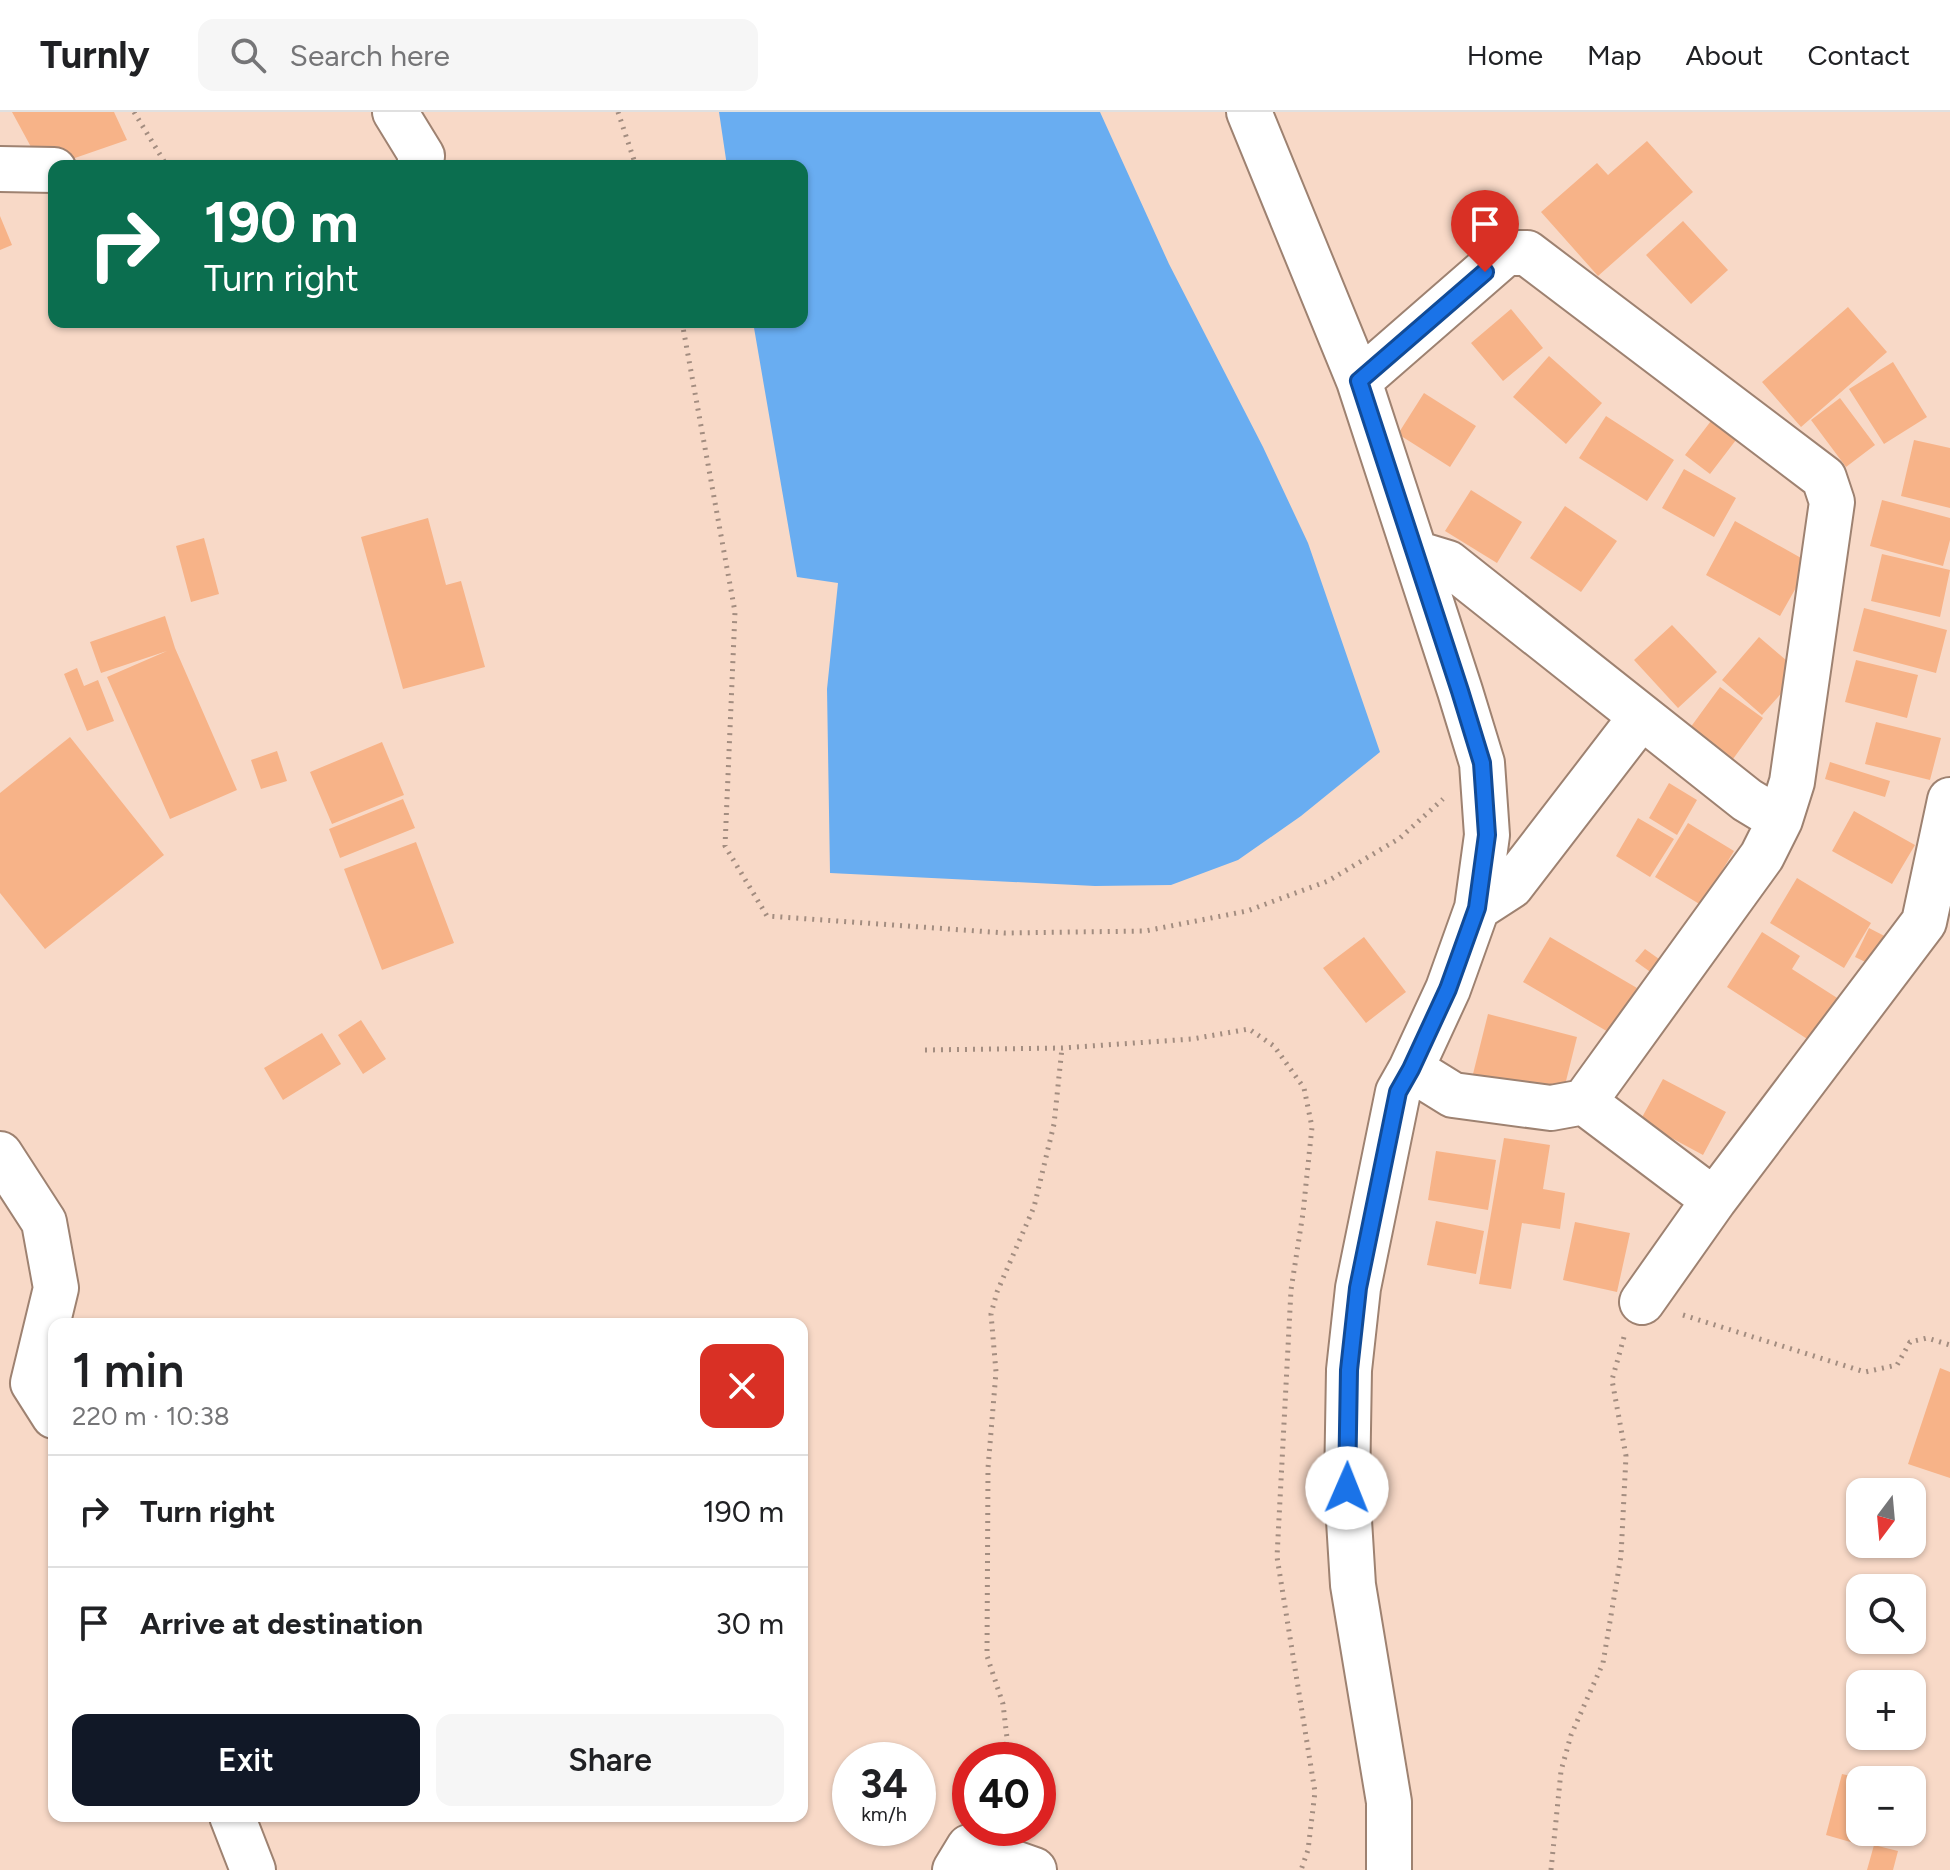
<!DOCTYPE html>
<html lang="en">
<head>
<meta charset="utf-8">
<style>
	body { margin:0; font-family:Figtree,sans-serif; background:#f6f6f6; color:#202124; height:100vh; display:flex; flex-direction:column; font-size:30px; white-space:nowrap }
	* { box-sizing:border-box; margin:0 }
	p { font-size:26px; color:#757577 }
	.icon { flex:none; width:44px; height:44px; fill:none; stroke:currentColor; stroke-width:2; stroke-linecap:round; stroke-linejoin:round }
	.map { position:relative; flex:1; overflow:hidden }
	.details { position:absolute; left:48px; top:1206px; width:760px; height:504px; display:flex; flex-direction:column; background:#fff; border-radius:16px; box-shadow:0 2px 6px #0004 }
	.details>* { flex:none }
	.guide { position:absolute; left:48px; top:48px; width:760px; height:168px; border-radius:16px; box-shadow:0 2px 6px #0004; background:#0b6e4f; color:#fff; overflow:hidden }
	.needle { width:52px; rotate:196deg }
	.fabs { position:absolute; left:1846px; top:1366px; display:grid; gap:16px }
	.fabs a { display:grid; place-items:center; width:80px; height:80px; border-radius:16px; background:#fff; box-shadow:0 2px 6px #0004; font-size:40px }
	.speed { position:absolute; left:832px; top:1630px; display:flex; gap:16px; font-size:40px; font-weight:700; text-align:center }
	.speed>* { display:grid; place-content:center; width:104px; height:104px; border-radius:50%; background:#fff; box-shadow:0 2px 6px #0004; line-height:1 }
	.speed small { font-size:20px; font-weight:400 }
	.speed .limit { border:12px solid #d22; background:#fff; color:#111 }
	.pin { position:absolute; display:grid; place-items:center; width:68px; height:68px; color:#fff; margin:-82px -34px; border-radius:50% 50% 50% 0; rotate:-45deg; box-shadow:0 0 8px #0007 }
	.pin .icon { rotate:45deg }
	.me { position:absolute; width:88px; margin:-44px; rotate:1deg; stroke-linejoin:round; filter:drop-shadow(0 0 6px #0008) }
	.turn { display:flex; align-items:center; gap:28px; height:168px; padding:0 24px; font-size:36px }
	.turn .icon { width:104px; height:104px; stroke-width:2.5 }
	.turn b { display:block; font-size:56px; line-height:68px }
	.round { display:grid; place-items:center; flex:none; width:84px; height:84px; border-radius:16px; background:#f6f6f6 }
	.headline { display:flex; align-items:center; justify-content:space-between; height:136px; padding:0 24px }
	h1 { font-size:48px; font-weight:600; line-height:60px }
	.button { display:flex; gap:16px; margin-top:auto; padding:16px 24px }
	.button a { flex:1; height:92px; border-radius:16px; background:#111827; color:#fff; font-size:32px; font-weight:600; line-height:92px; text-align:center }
	.button a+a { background:#f6f6f6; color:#202124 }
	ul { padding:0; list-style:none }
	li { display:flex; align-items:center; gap:24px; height:112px; padding:0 24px; border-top:2px solid #e0e0e0 }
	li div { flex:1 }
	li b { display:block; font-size:30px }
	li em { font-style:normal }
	header { display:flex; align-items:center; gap:48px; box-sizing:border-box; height:112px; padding:0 40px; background:#fff; border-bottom:2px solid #e0e0e0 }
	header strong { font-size:38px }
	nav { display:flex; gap:44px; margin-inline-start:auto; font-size:28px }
	.search { width:560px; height:72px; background:#f6f6f6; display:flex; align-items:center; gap:20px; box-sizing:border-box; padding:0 28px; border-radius:16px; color:#757577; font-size:30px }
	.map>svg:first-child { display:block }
	.water { fill:#69adf1 }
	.building { fill:#f7b388 }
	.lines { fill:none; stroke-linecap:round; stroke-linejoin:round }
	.minor-casing { stroke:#9e8271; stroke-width:48 }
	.path { stroke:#a38d80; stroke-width:5; stroke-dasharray:2 6; stroke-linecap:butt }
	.minor { stroke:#fff; stroke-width:44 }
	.route-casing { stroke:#114b97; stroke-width:20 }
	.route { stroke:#1a73e8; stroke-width:14 }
</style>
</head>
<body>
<header>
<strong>Turnly</strong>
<div class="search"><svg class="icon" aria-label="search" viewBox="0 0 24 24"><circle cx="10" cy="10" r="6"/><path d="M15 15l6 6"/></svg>Search here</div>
<nav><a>Home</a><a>Map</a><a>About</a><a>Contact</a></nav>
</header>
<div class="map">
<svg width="1950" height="1758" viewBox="0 0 1950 1758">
	<rect width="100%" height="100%" fill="#f8d9c7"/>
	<!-- water -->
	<path class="water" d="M719,0h381l69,152 94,183 45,96 72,209 -79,64 -63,44 -67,25 -76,1 -265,-13 -3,-184 11,-106 -41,-6 -44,-255h49v-156h-75z"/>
	<!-- building -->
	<path class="building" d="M12,0h102l13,28 -84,29z
		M1647,29l46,51 -95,84 -57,-64 56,-49 11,12z
		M0,104l12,29 -12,5z
		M1683,109l45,49 -37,34 -45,-49z
		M1848,195l39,45 -86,75 -39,-45z
		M1511,197l32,39 -40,33 -32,-38z
		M1549,244l53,47 -36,41 -53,-47z
		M1893,250l34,55 -43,27 -35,-55z
		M1424,281l52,33 -26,41 -52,-33z
		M1840,286l35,47 -29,22 -35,-47z
		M1606,304l68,44 -27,41 -68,-43z
		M1714,305l25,19 -29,38 -25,-19z
		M1914,328l36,8v60l-49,-12z
		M1684,357l52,29 -22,39 -52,-29z
		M1471,378l51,32 -25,41 -52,-32z
		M1882,388l68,18v22l-7,26 -73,-20z
		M1565,394l52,35 -36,51 -51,-34z
		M428,406l18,67 15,-4 24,86 -82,22 -42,-152z
		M1735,409l75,42 -30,53 -74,-41z
		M204,426l15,56 -28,8 -15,-56z
		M1882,442l68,16 -10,47 -69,-16z
		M1864,496l83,22 -11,43 -83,-22z
		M165,504l10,32 62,142 -67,29 -63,-142 60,-26 -66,22 -11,-31z
		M1672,513l45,47 -39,36 -44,-48z
		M1759,525l41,35 -38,43 -40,-35z
		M1856,548l62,15 -11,43 -62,-16z
		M77,556l7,18 14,-6 16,41 -27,10 -23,-57z
		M1720,575l43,31 -30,41 -43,-31z
		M1876,610l65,16 -11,42 -65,-16z
		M70,625l94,118 -119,94 -45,-56v-100z
		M382,630l22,53 -72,29 -22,-52z
		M277,639l10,30 -26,8 -10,-29z
		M1830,650l60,19 -5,16 -60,-18z
		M1669,671l28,17 -20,35 -28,-17z
		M403,687l12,29 -75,30 -11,-29z
		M1854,699l61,34 -23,39 -60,-33z
		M1638,706l36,21 -24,38 -34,-21z
		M1688,711l46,28 -33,54 -46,-28z
		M416,730l38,101 -72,27 -38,-101z
		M1797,766l74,45 -27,45 -74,-45z
		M1869,816l27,14 -14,28 -27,-13z
		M1762,820l38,24 -8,13 53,34 -27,43 -91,-59z
		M1364,825l42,55 -40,31 -43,-55z
		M1550,825l87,51 -27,45 -87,-51z
		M1645,837l21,15 -10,12 -21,-15z
		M1488,902l89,23 -16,64 -89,-23z
		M361,908l25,39 -23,15 -25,-39z
		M322,921l19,31 -58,36 -19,-32z
		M1663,967l63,33 -23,43 -63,-34z
		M1504,1026l46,7 -7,44 22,4 -5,36 -38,-6 -11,66 -32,-5z
		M1436,1039l60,9 -8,50 -60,-10z
		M1436,1109l48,10 -8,43 -49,-9z
		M1575,1110l55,11 -13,59 -54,-12z
		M1940,1256l10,4v106l-42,-14z
		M1842,1662l18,4v54h5l-4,13 -35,-10z
		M1874,1733l24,6 -5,19h-26z"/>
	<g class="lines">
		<!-- minor casing -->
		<g class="minor-casing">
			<path id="minor" d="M395,0l27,44 -3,10
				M1249,0l110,269 101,310 22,72 5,72 -10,73 -29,81 -37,80 -13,23 -40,196 -9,82 -2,118 6,97 36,217v68
				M0,57l54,1
				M1359,269l147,-128h21l297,225 8,24 -40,280 -12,38 -18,36 -178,246 -33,6 -98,-13 -42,-26
				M1415,441l33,10 299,237 33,20
				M1477,796l34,-22 130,-169
				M1584,990l130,98
				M0,1042l44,68 12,66 -23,95 21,33
				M1642,1190l72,-102 210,-278 26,-122
				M232,1704l21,54
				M955,1758l14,-23 65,23"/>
		</g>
		<!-- path -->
		<path class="path" d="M134,0l33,54
			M618,0l18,54
			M682,210l53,290 -10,234 42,70 238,17 140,-2 102,-20 81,-30 72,-43 43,-39
			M925,938l137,-2 130,-9 57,-10 25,17 30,42 8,39 -9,86 -12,77 -14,267 38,235 -7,58 -7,20
			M1683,1203l182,57 32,-7 13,-23 17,-4 23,7
			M1005,1648l2,-22 -4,-34 -16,-48 1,-188 8,-96 -5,-58 6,-22 37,-85 20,-83 8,-76
			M1551,1758l10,-99 10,-36 32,-72 18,-107 5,-100 -14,-76 12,-43"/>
		<!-- minor -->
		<use href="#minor" class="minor"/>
	</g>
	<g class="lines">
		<!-- route casing -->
		<g class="route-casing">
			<path id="route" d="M1347,1376l2,-118 9,-82 40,-196 13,-23 37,-80 29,-81 10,-73 -5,-72 -22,-72 -101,-310 126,-109"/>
		</g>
		<!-- route -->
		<use href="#route" class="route"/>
	</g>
</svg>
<div class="fabs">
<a><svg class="needle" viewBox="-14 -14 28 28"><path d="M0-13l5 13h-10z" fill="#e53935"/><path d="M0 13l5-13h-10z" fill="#757577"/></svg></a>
<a><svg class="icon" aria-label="search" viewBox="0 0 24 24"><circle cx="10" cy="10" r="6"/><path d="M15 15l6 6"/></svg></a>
<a>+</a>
<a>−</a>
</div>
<div class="speed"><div>34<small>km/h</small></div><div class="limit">40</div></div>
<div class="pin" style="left:1485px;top:160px;background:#d93025"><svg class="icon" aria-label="arrive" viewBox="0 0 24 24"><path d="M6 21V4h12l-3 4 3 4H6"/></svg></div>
<svg class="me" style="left:1347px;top:1376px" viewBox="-20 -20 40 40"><circle r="19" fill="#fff"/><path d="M0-13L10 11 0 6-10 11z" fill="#1a73e8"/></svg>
<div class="guide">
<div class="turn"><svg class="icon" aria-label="right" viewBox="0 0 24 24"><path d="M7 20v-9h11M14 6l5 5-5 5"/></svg><div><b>190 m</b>Turn right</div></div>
</div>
<section class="details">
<div class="headline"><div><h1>1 min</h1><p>220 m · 10:38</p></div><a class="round" style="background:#d93025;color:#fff"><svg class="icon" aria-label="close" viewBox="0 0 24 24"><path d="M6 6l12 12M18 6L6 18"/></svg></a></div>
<ul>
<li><svg class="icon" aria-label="right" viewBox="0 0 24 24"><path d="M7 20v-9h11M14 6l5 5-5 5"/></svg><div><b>Turn right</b></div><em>190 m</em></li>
<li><svg class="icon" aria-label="arrive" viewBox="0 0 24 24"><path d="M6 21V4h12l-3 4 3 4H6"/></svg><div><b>Arrive at destination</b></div><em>30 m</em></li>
</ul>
<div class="button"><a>Exit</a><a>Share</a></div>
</section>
</div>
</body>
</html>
